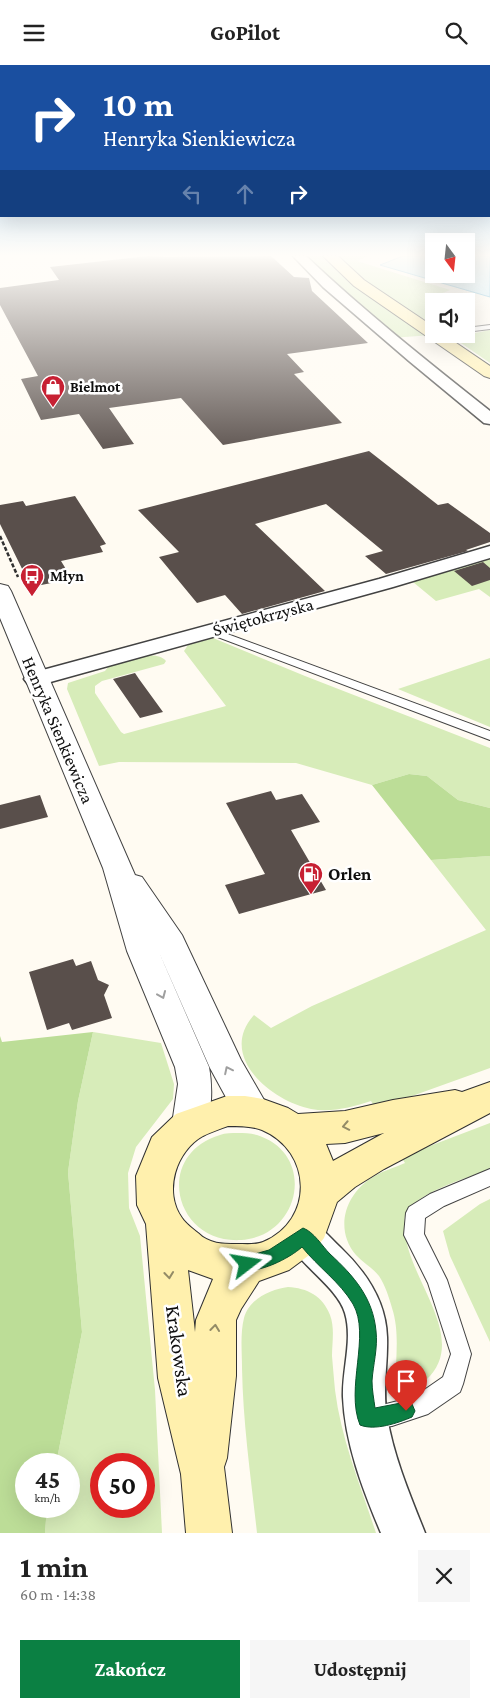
<!DOCTYPE html>
<html lang="pl">
<head>
<meta charset="utf-8">
<style>
	body { margin:0; font-family:"Crimson Pro",serif; background:#f6f6f6; color:#222; height:100vh; display:flex; flex-direction:column; font-size:19px; white-space:nowrap }
	* { box-sizing:border-box; margin:0 }
	p { font-size:16px; color:#767676 }
	.icon { flex:none; width:28px; height:28px; fill:none; stroke:currentColor; stroke-width:2; stroke-linecap:round; stroke-linejoin:round }
	.map { position:relative; height:1468px; overflow:hidden }
	.panel { display:flex; flex-direction:column; background:#fff; flex:1 }
	.panel>* { flex:none }
	.guide { position:absolute; left:0px; top:0px; width:490px; height:152px; box-shadow:0 5px 20px #0002; background:#1a4fa0; color:#fff; overflow:hidden }
	.needle { width:32px; rotate:165deg }
	.buttons { position:absolute; left:425px; top:168px; display:grid; gap:10px }
	.buttons a { display:grid; place-items:center; width:50px; height:50px; border-radius:0px; background:#fff; box-shadow:0 5px 20px #0002; font-size:25px }
	.speed { position:absolute; left:15px; top:1388px; display:flex; gap:10px; font-size:25px; font-weight:700; text-align:center }
	.speed>* { display:grid; place-content:center; width:65px; height:65px; border-radius:50%; background:#fff; box-shadow:0 5px 20px #0002; line-height:1 }
	.speed small { font-size:12px; font-weight:400 }
	.speed .limit { border:8px solid #d22; background:#fff; color:#111 }
	.pin { position:absolute; display:grid; place-items:center; width:42px; height:42px; color:#fff; margin:-51px -21px; border-radius:50% 50% 50% 0; rotate:-45deg; box-shadow:0 0 5px #0007 }
	.pin .icon { rotate:45deg }
	.me { position:absolute; width:55px; margin:-28px; rotate:76deg; stroke-linejoin:round; filter:drop-shadow(0 0 4px #0008) }
	.turn { display:flex; align-items:center; gap:18px; height:105px; padding:0 20px; font-size:22px }
	.turn .icon { width:65px; height:65px; stroke-width:2.5 }
	.turn b { display:block; font-size:35px; line-height:42px }
	.lanes { display:flex; align-items:center; height:48px; padding:0 20px; background:#0003; justify-content:center; gap:25px; direction:ltr }
	.lanes .off { opacity:.35 }
	.round { display:grid; place-items:center; flex:none; width:52px; height:52px; border-radius:0px; background:#f6f6f6 }
	.head { display:flex; align-items:center; justify-content:space-between; height:85px; padding:0 20px }
	h1 { font-size:30px; font-weight:700; line-height:38px }
	.action { display:flex; gap:10px; margin-top:auto; padding:10px 20px }
	.action a { flex:1; height:58px; border-radius:0px; background:#0b8043; color:#fff; font-size:20px; font-weight:700; line-height:58px; text-align:center }
	.action a+a { background:#f6f6f6; color:#222 }
	header { display:flex; justify-content:space-between; align-items:center; height:65px; padding:0 20px; background:#fff; font-size:22px; font-weight:700 }
	.map>svg:first-child { display:block }
	.green { fill:#d7ecb9; fill-rule:evenodd }
	.forest { fill:#bcdd97 }
	.water { fill:#b4e4f9; stroke:#37a0d3 }
	.building { fill:#594f4b }
	.lines { fill:none; stroke-linecap:round; stroke-linejoin:round }
	.service-casing { stroke:#424242; stroke-width:2 }
	.minor-casing { stroke:#424242; stroke-width:3 }
	.tertiary-casing { stroke:#424242; stroke-width:2 }
	.secondary-casing { stroke:#313131; stroke-width:2 }
	.path { stroke:#313131; stroke-width:2.5; stroke-dasharray:4 2; stroke-linecap:butt }
	.service { fill:#fff; fill-rule:evenodd }
	.minor { fill:#fff; fill-rule:evenodd }
	.tertiary { fill:#fff; fill-rule:evenodd }
	.secondary { fill:#fff0ad; fill-rule:evenodd }
	.oneway { stroke:#9f9f9f }
	.oneway2 { stroke:#938b66 }
	.route { fill:#0b8043; stroke:#07532c }
	.labels { text-anchor:middle; stroke-width:5; stroke-linejoin:round; paint-order:stroke }
	.far-poi-label { font-size:15px; font-weight:bold; fill:#0f0f0f; stroke:#fff; text-anchor:start }
	.street-label { font-size:18px; fill:#0f0f0f; stroke:#fff }
	.poi-label { font-size:18px; font-weight:bold; fill:#0f0f0f; stroke:#fff; text-anchor:start }
	.near-street-label { font-size:21px; fill:#0f0f0f; stroke:#fff }
</style>
</head>
<body>
<header><svg class="icon" aria-label="menu" viewBox="0 0 24 24"><path d="M4 6h16M4 12h16M4 18h16"/></svg>GoPilot<svg class="icon" aria-label="search" viewBox="0 0 24 24"><circle cx="10" cy="10" r="6"/><path d="M15 15l6 6"/></svg></header>
<div class="map">
<svg width="490" height="1468" viewBox="0 0 490 1468">
	<rect width="100%" height="100%" fill="#fffbf2"/>
	<!-- green -->
	<path class="green" d="M299,191h69l-11,5 93,29 -24,10 8,3v31h12l-55,4 -63,-54z
		M490,265v33l-29,-20v-7z
		M490,493v39l-11,-8 -43,12 -23,-19z
		M213,573l92,38 185,72v60l-32,-8 -31,-24 -18,-2 -37,11 -76,-22 -177,-1 -20,4 -32,-77 1,-6 37,-12 3,-4c14,-5 47,-19 58,-6l-2,3 -62,17 -7,5v7l26,39 3,2 102,-28 -42,-55 4,-6z
		M490,593v69l-92,-38z
		M490,791v212l-114,41 -5,-8c-19,6 -40,12 -60,8 -40,-8 -94,-53 -57,-94l17,13 41,-22 174,-76 -55,-70z
		M93,967l68,11 13,41 -1,15 -37,48 -8,26 1,35 11,28 15,154 7,143h-117l2,-27h22v-42h-13l26,-132 -14,-160 10,-71zM101,1399h43v42h-43z
		M490,1058v46c-20,8 -79,25 -85,47 -1,3 0,8 0,11 -1,49 67,111 21,153 -8,7 -19,15 -30,15 -3,-13 0,-17 0,-30 1,-19 2,-39 -4,-57 -3,-11 -7,-23 -13,-32 -6,-8 -16,-13 -23,-21 -22,-26 -11,-61 17,-78 9,-6 21,-9 32,-14l-4,-6z
		M238,1068c6,0 13,0 19,2 60,19 44,101 -16,105 -67,4 -88,-85 -21,-105 5,-2 12,-2 18,-2z
		M490,1134v143l-40,-86 -7,-25 37,-27z
		M288,1222c19,1 35,9 42,28 5,13 2,28 2,41 1,12 2,23 3,34 6,49 26,97 41,143h-119c-6,-55 -14,-109 -15,-165 0,-16 -2,-34 2,-50 5,-19 27,-29 44,-31z"/>
	<!-- forest -->
	<path class="forest" d="M409,709l18,2 31,24 32,8v48l-59,4 -59,-75z
		M93,967l-15,69 -10,71 14,160 -26,132h-30v42h21l-2,27h-45v-497l2,6z"/>
	<!-- water -->
	<path class="water" d="M403,191h31v18h32v-18h24v41l-110,-32z"/>
	<!-- building -->
	<path class="building" d="M148,191l18,1 105,-1 23,21 15,1 3,13 56,52 -81,11 17,18 -10,2 48,49 -119,22 -42,-47 -72,10 25,36 -31,5 -24,-35 -38,6 -20,-41 17,-3 -38,-71v-17l59,-8 -9,-13z
		M369,386l69,54 10,-2 42,30v9l-24,8 2,1 -82,23 -21,-18 18,-5 -57,-47 -71,20 70,67 -83,23 -17,-19 -28,8 -38,-46 20,-5 -41,-42z
		M75,431l31,48 -6,2 3,6 -42,9 11,18 -41,8 -31,-63v-19l23,-4 3,5z
		M483,497l7,6v12l-18,6 -18,-15z
		M135,608l4,6 24,33 -23,6 -27,-39z
		M271,726l5,9 26,-6 18,28 -29,8 35,60 -87,24 -14,-29 40,-11 -39,-71z
		M40,730l8,22 -48,12v-24z
		M73,894l3,7 15,-5 7,19 11,5 -5,10 8,23 -40,12 -3,-7 -22,7 -18,-58z"/>
	<g class="lines">
		<!-- service casing -->
		<g class="service-casing">
			<path id="service" d="M490,260v4l-24,3v-4z
				M211,563l279,103v9l-283,-107 -2,-2 2,-2z
				M490,1104v17l-46,20 -19,12 -1,16 23,46 24,74 -8,30 -3,8 -32,22 -36,12 -22,3 -8,-3 -3,-8 3,-8 52,-13 29,-20 8,-23 -23,-71 -24,-48 2,-22 3,-6 21,-13z"/>
		</g>
		<!-- minor casing -->
		<g class="minor-casing">
			<path id="minor" d="M293,191h13c58,55 121,105 184,155v13l-6,-1 -75,-62 -86,-74z
				M490,481v12l-97,29 -357,99 -8,-2 -4,-5 4,-5 351,-95z
				M303,1153c17,6 25,18 38,30 25,24 45,53 46,89 1,27 -5,53 0,80 7,41 23,78 38,116h-44c-18,-43 -36,-89 -38,-136 -1,-28 10,-57 2,-84 -8,-27 -48,-49 -61,-78l6,-12z"/>
		</g>
		<!-- tertiary casing -->
		<g class="tertiary-casing">
			<path id="tertiary" d="M0,519l8,2 3,5 124,284 7,2 40,58 59,125 30,52 -5,11 -13,4 -13,-4 -30,-55 -52,-118 51,117c4,22 3,48 -6,68l-13,5 -13,-5 -5,-11 6,-40 -3,-17 -48,-116 -24,-83 -103,-250z"/>
		</g>
		<!-- secondary casing -->
		<g class="secondary-casing">
			<path id="secondary" d="M323,191h15l26,24 70,47v7h9l47,32v12l-6,-2 -130,-90z
				M490,1017v31l-106,56 -29,18 -18,15 -13,36 -12,15 -23,17 -30,11 -18,28 -5,11v56l-9,82 -3,9 8,66h-46l-5,-59 -23,-96 -12,-154 -9,-19 -1,-29 16,-39 24,-23 51,-18h18l18,3 25,9 10,6 47,-3 48,-11 62,-10 7,2zM228,1061c11,0 24,0 34,4 50,21 53,90 1,112 -7,3 -18,2 -26,2 -14,0 -28,0 -39,-11 -5,-4 -12,-9 -16,-15 -19,-26 -6,-67 21,-82 8,-4 17,-7 25,-10zM384,1068l-51,28 -7,-17 19,-1zM188,1205l25,9 -17,41 -1,12z"/>
		</g>
		<!-- path -->
		<path class="path" d="M0,471l18,41"/>
		<!-- service -->
		<use href="#service" class="service"/>
		<!-- minor -->
		<use href="#minor" class="minor"/>
		<!-- tertiary -->
		<use href="#tertiary" class="tertiary"/>
		<!-- secondary -->
		<use href="#secondary" class="secondary"/>
	</g>
	<!-- one-way arrows -->
	<defs><path id="oneway-chevron" d="M-2-3.5L2.5 0L-2 3.5" fill="none" stroke-width="1.6" stroke-linecap="round" stroke-linejoin="round" transform="scale(1.25)"/></defs>
	<g class="oneway">
		<use href="#oneway-chevron" transform="translate(162 930) rotate(67)"/>
		<use href="#oneway-chevron" transform="translate(228 1005) rotate(-116)"/>
	</g>
	<g class="oneway2">
		<use href="#oneway-chevron" transform="translate(346 1061) rotate(169)"/>
		<use href="#oneway-chevron" transform="translate(169 1210) rotate(84)"/>
		<use href="#oneway-chevron" transform="translate(215 1263) rotate(-84)"/>
	</g>
	<!-- sky -->
	<linearGradient id="sky" x2="0" y2="1"><stop stop-color="#93c7ef"/><stop offset="0.48" stop-color="#fffdf9"/><stop offset="1" stop-color="#fffdf9" stop-opacity="0"/></linearGradient>
	<rect width="490" height="396" fill="url(#sky)"/>
	<!-- route -->
	<path class="route" d="M303,1163c11,4 19,18 27,26 24,22 43,44 46,77 2,17 -3,34 -4,50 0,9 2,19 3,27l31,-6 6,2 3,7 -3,6c-14,6 -37,14 -52,8 -15,-37 11,-90 -7,-121 -13,-22 -35,-37 -51,-57 -12,11 -45,28 -61,22l-2,-5 2,-6 28,-8z"/>
	<!-- icons -->
	<defs>
		<g id="shop-pin" transform="scale(1.25)"><path d="M0 17L-7.5 6A9.5 9.5 0 1 1 7.5 6Z" fill="#c72033" stroke="#fff"/><path d="M-5-2.5h2.3a2.7 3.5 0 0 1 5.4 0H5L5.5 6h-11ZM-1.5-2.5h3a1.5 2.3 0 0 0-3 0Z" fill="#fff"/></g>
		<g id="bus-pin" transform="scale(1.25)"><path d="M0 17L-7.5 6A9.5 9.5 0 1 1 7.5 6Z" fill="#c72033" stroke="#fff"/><path d="M-5-6H5V4H4V6H2V4H-2V6H-4V4H-5ZM-3.5-4V0h7V-4ZM-3.5 1.2v1.5H-2V1.2ZM2 1.2v1.5H3.5V1.2Z" fill="#fff"/></g>
		<g id="fuel-pin" transform="scale(1.25)"><path d="M0 17L-7.5 6A9.5 9.5 0 1 1 7.5 6Z" fill="#c72033" stroke="#fff"/><path d="M-5.5-6h7V0h2V4h1.3V-2.5L3-4.5l.8-.8L6-3V5H2.5V1h-1V6h-7ZM-4.2-4.7v3.2H.2V-4.7Z" fill="#fff"/></g>
	</defs>
	<g fill-rule="evenodd">
		<use href="#shop-pin" x="53" y="322"/>
		<use href="#bus-pin" x="32" y="511"/>
		<use href="#fuel-pin" x="311" y="809"/>
	</g>
	<g class="labels">
		<!-- far-poi labels -->
		<g class="far-poi-label">
			<text x="70" y="327">Bielmot</text>
			<text x="50" y="516">Młyn</text>
		</g>
		<!-- street labels -->
		<g class="street-label">
			<text transform="translate(263 552) rotate(-15)" y="6">Świętokrzyska</text>
			<text transform="translate(58 665) rotate(67)" y="6">Henryka Sienkiewicza</text>
		</g>
		<!-- poi labels -->
		<g class="poi-label">
			<text x="328" y="815">Orlen</text>
		</g>
		<!-- near-street labels -->
		<g class="near-street-label">
			<text transform="translate(179 1286) rotate(82)" y="7">Krakowska</text>
		</g>
	</g>
</svg>
<div class="buttons">
<a><svg class="needle" viewBox="-14 -14 28 28"><path d="M0-13l5 13h-10z" fill="#e53935"/><path d="M0 13l5-13h-10z" fill="#767676"/></svg></a>
<a><svg class="icon" aria-label="sound" viewBox="0 0 24 24"><path d="M4 9h4l5-4v14l-5-4H4zM17 9q2 3 0 6"/></svg></a>
</div>
<div class="speed"><div>45<small>km/h</small></div><div class="limit">50</div></div>
<div class="pin" style="left:406px;top:1346px;background:#d93025"><svg class="icon" aria-label="arrive" viewBox="0 0 24 24"><path d="M6 21V4h12l-3 4 3 4H6"/></svg></div>
<svg class="me" style="left:247px;top:1199px" viewBox="-20 -20 40 40"><path d="M0-17L14 15 0 8-14 15z" fill="#0b8043" stroke="#fff" stroke-width="4"/></svg>
<div class="guide">
<div class="turn"><svg class="icon" aria-label="right" viewBox="0 0 24 24"><path d="M7 20v-9h11M14 6l5 5-5 5"/></svg><div><b>10 m</b>Henryka Sienkiewicza</div></div>
<div class="lanes"><svg class="icon off" aria-label="left" viewBox="0 0 24 24"><path d="M17 20v-9H6M10 6l-5 5 5 5"/></svg><svg class="icon off" aria-label="ahead" viewBox="0 0 24 24"><path d="M12 20V5M6 11l6-6 6 6"/></svg><svg class="icon" aria-label="right" viewBox="0 0 24 24"><path d="M7 20v-9h11M14 6l5 5-5 5"/></svg></div>
</div>
</div>
<section class="panel">
<div class="head"><div><h1>1 min</h1><p>60 m · 14:38</p></div><a class="round"><svg class="icon" aria-label="close" viewBox="0 0 24 24"><path d="M6 6l12 12M18 6L6 18"/></svg></a></div>
<div class="action"><a>Zakończ</a><a>Udostępnij</a></div>
</section>
</body>
</html>
